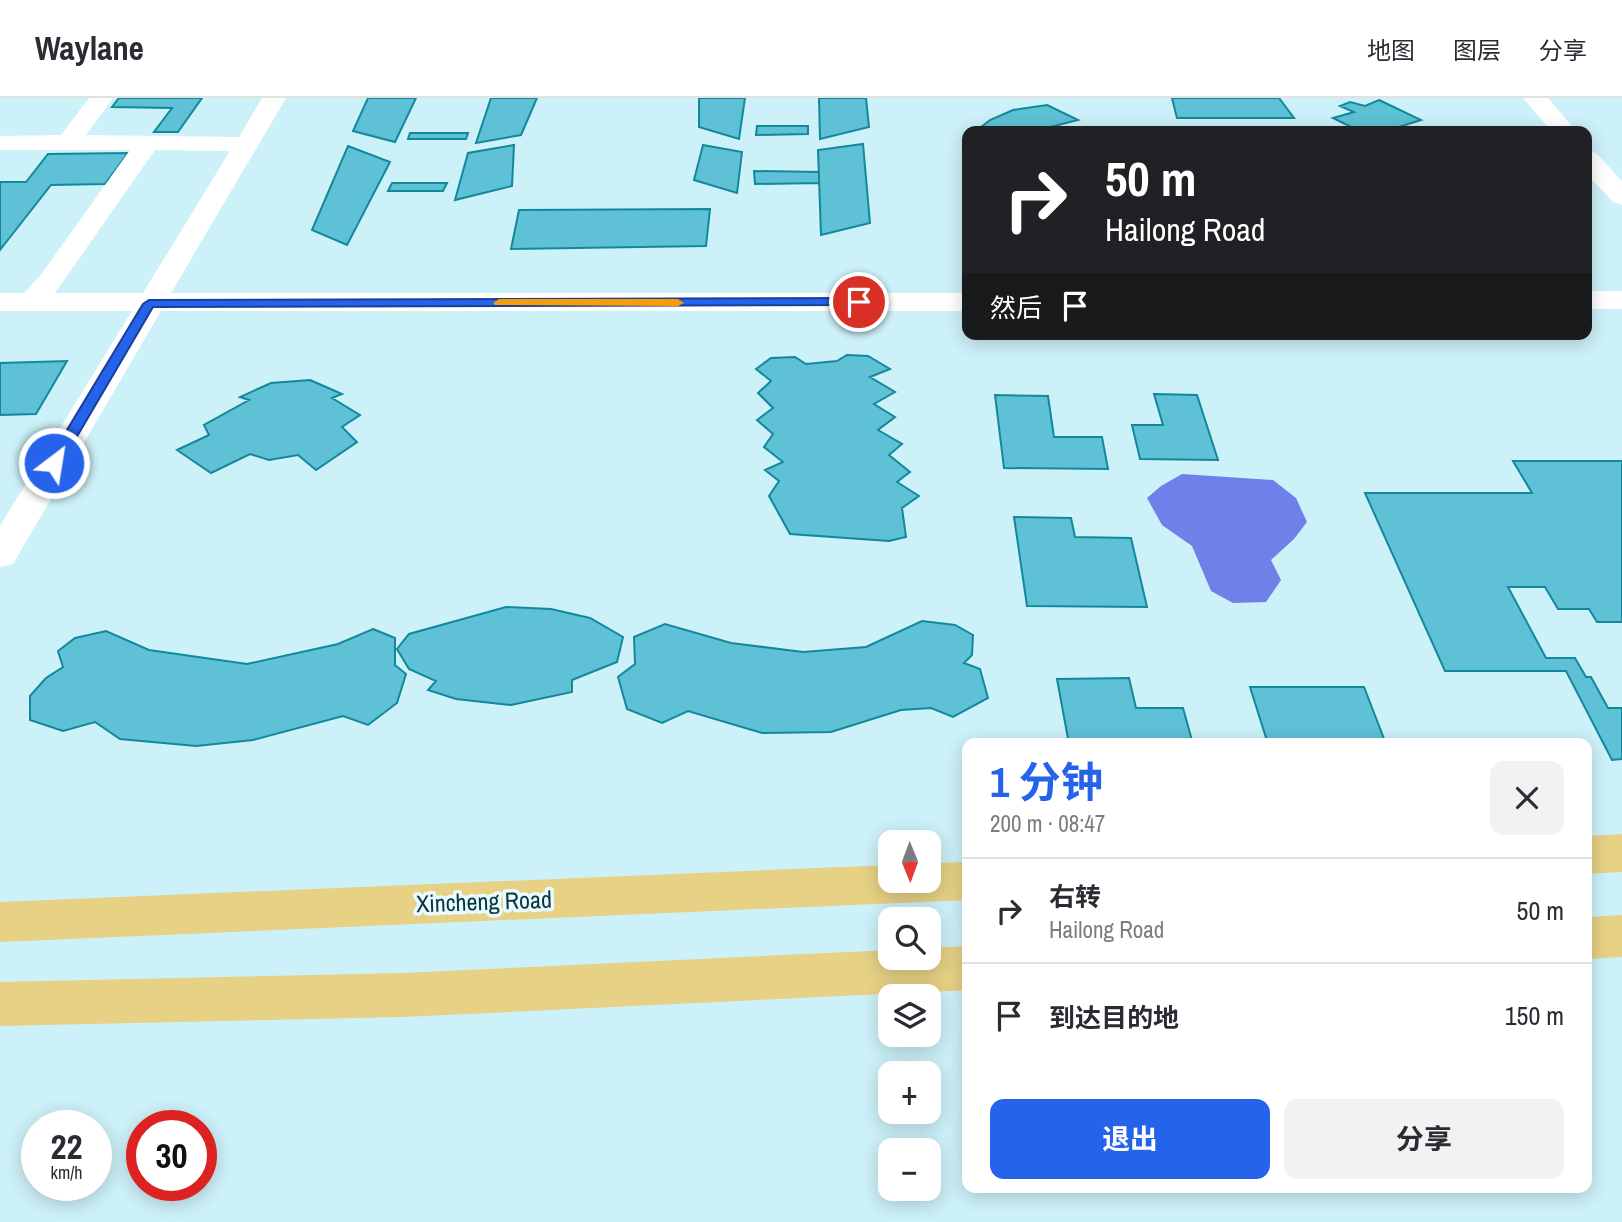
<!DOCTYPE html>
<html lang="zh">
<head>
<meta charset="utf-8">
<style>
	body { margin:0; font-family:"Archivo Narrow","Noto Sans SC",sans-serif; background:#f2f2f3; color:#2b2b33; height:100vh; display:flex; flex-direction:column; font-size:26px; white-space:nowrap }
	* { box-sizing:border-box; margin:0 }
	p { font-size:23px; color:#7c7c81 }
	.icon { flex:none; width:38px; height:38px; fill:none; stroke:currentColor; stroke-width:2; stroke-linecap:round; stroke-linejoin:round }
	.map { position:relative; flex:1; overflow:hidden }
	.panel { position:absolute; left:962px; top:640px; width:630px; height:455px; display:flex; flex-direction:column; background:#fff; border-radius:14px; box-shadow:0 4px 18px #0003 }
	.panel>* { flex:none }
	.hud { position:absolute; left:962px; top:28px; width:630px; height:214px; border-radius:14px; box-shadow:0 4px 18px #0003; background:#202124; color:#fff; overflow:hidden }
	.needle { width:46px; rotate:179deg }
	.fabs { position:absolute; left:878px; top:732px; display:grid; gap:14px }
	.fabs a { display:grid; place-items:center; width:63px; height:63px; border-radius:14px; background:#fff; box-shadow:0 4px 18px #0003; font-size:35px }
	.speed { position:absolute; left:21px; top:1012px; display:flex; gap:14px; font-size:35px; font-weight:700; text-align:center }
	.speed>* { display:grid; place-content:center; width:91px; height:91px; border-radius:50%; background:#fff; box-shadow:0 4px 18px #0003; line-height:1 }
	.speed small { font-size:18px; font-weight:400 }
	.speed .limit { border:10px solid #d22; background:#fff; color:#111 }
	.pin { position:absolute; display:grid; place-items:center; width:60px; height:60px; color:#fff; margin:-30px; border:4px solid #fff; border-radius:50%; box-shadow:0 2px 7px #0007 }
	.me { position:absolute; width:77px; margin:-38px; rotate:31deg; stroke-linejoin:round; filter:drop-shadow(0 0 5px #0008) }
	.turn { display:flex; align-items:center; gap:24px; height:147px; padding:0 28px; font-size:32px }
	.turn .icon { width:91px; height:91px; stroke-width:2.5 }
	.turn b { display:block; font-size:49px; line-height:60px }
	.then { display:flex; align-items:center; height:66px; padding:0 28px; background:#0003; gap:14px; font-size:26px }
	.round { display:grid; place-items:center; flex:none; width:74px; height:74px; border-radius:14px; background:#f2f2f3 }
	.overview { display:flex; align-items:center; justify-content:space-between; height:119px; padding:0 28px }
	h1 { font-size:42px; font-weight:700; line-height:52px; color:#2563eb }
	.action { display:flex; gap:14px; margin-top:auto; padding:14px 28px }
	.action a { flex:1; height:80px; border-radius:14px; background:#2563eb; color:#fff; font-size:28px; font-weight:700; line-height:80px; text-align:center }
	.action a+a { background:#f2f2f3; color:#2b2b33 }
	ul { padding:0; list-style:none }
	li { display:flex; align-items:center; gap:21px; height:105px; padding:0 28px; border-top:2px solid #e1e1e2 }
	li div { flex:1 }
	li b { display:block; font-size:26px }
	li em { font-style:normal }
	header { display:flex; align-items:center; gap:42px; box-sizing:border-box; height:98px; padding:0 35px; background:#fff; border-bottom:2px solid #e1e1e2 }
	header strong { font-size:33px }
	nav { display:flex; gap:38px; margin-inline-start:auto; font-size:24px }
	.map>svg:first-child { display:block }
	.water { fill:#6d81e9 }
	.building { fill:#5ec1d6; stroke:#14889b; stroke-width:2 }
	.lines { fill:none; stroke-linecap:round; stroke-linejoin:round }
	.minor { fill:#fff; fill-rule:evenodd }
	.major { fill:#e6d185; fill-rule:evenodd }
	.route { fill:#2563eb; stroke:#184099; stroke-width:2 }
	.slow { fill:#f59e0b }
	.labels { text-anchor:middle; stroke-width:7; stroke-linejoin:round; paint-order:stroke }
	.street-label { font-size:24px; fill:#08353d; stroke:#e9fbff }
</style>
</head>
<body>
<header>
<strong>Waylane</strong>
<nav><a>地图</a><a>图层</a><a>分享</a></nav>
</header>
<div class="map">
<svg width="1622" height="1124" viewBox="0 0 1622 1124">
	<rect width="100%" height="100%" fill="#cdf1f9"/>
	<!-- water -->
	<path class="water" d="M1182,376l91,6 23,18 11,24 -13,17 -23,21 10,20 -15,22 -33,1 -22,-12 -19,-45 -30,-21 -15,-27 14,-12z"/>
	<!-- building -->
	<path class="building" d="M119,0h83l-24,34h-24l18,-24 -60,-1z
		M368,0h48l-21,44 -42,-11z
		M491,0h46l-16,37 -45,8z
		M699,0h46l-6,41 -40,-12z
		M819,0h47l3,29 -49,12z
		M1172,0h107l15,20h-117z
		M1379,2l42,20 -35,11h-27l-26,-13 21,-6 -14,-6 10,-4 15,4z
		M1047,7l31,15 -43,11h-59l14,-11 23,-10z
		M757,28h51v8l-52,1z
		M410,35h58l-2,6h-58z
		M863,46l7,79 -49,12 -3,-85z
		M514,47l-2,41 -57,14 13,-47z
		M703,47l39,7 -5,41 -43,-13z
		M348,48l42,16 -43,83 -35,-15z
		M128,55l-23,31 -54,1 -51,65v-68h26l22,-28z
		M754,73l65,1v11l-64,1z
		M392,85h55l-4,8h-55z
		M710,111l-4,37 -195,3 8,-39z
		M847,257l21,1 22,13 -20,8 25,15 -21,12 21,13 -17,13 24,14 -13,11 21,17 -13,10 22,14 -17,12 4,29 -17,4 -99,-7 -21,-38 10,-15 -14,-11 18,-8 -19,-15 9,-13 -16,-14 16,-12 -15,-15 13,-12 -15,-12 15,-11 24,-1 11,7 31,-3z
		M67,263l-31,53 -36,1v-52z
		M310,282l32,14 -10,4 28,17 -18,12 15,15 -41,28 -18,-15 -29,5 -19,-6 -39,19 -34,-23 32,-15 -5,-10 45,-25 -9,-3 31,-14z
		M1154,296l43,1 21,65 -78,-1 -8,-34h31z
		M995,297l53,1 6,41h48l6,32 -104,-1z
		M1513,363h109v161h-25l-8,-13h-31l-13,-22h-37l38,71h29l11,19h5l17,31h14v51l-10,1 -46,-89h-121l-80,-178h167z
		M1014,419l57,1 4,19 56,1 16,69 -120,-1z
		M506,509l45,2 39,9 33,19 -6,25 -45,18v12l-61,13 -55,-6 -28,-9 8,-9 -27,-12 -12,-20 12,-15z
		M922,523l33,4 18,10 -1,20 -8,8 16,6 8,29 -35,19 -22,-9 -30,2 -70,22 -69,1 -74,-22 -26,12 -35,-14 -9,-32 17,-13 -1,-27 31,-13 66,19 72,9 63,-5z
		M373,531l22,9v27l11,9 -9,29 -29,22 -25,-9 -90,24 -57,6 -76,-7 -25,-17 -32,9 -33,-11v-24l16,-18 17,-11 -5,-16 17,-13 31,-7 43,19 98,14 91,-20z
		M1129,580l7,30h47l10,36h-124l-12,-65z
		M1250,589h114l22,57h-118z"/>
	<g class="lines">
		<!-- minor -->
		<path class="minor" d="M89,0h24l-27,37 153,2 23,-39h24l-115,195h797v18h-807l-148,253 -13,3v-41l132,-215h-132v-18h24l16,-17 90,-126h-130v-14l61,-1zM155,52l75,1 -87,142h-88z
			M1523,0h25l28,33h-25z
			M1587,53l9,2 26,28v24l-9,-3 -26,-28z
			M1587,193h35v18h-35z"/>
		<!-- major -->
		<path class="major" d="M1622,736v38l-35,2v-38z
			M968,764v38l-968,42v-40l891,-37v15h38v-17z
			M1622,817v42l-35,2v-42z
			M968,848v44l-565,27 -403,9v-44l403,-9 488,-23v7h38v-9z"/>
	</g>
	<!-- route -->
	<path class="route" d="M859,200l4,2v5l-710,2 -94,160 -5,1 -7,-5 96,-159 6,-4z"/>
	<!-- slow -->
	<path class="slow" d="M499,201h179l6,4 -6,3 -183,-1 -2,-2z"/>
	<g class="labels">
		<!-- street labels -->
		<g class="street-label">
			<text transform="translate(484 804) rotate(-2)" y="8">Xincheng Road</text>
		</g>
	</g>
</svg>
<div class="fabs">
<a><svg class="needle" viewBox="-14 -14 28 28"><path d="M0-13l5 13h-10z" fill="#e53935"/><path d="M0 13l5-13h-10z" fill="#7c7c81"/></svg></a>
<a><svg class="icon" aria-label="search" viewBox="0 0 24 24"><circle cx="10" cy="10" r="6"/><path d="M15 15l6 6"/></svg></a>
<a><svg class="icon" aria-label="layers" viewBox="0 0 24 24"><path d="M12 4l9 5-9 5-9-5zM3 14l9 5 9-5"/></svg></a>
<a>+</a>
<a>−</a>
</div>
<div class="speed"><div>22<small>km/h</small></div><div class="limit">30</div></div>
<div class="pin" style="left:859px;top:204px;background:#d93025"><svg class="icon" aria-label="arrive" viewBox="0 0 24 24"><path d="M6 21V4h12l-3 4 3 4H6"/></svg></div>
<svg class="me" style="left:54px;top:365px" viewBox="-20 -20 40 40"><circle r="17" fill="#2563eb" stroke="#fff" stroke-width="3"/><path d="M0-11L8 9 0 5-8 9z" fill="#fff"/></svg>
<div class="hud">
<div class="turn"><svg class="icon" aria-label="right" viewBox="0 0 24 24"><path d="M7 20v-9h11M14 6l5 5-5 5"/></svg><div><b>50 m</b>Hailong Road</div></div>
<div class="then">然后<svg class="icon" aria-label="arrive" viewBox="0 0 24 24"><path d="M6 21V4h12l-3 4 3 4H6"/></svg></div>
</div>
<section class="panel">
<div class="overview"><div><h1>1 分钟</h1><p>200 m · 08:47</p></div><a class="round"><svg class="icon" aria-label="close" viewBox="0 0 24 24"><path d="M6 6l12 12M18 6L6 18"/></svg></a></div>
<ul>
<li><svg class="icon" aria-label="right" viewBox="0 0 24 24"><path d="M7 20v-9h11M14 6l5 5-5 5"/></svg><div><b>右转</b><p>Hailong Road</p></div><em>50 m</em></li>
<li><svg class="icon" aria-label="arrive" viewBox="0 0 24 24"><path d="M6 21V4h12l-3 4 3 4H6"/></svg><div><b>到达目的地</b></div><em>150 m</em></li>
</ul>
<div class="action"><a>退出</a><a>分享</a></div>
</section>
</div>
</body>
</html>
